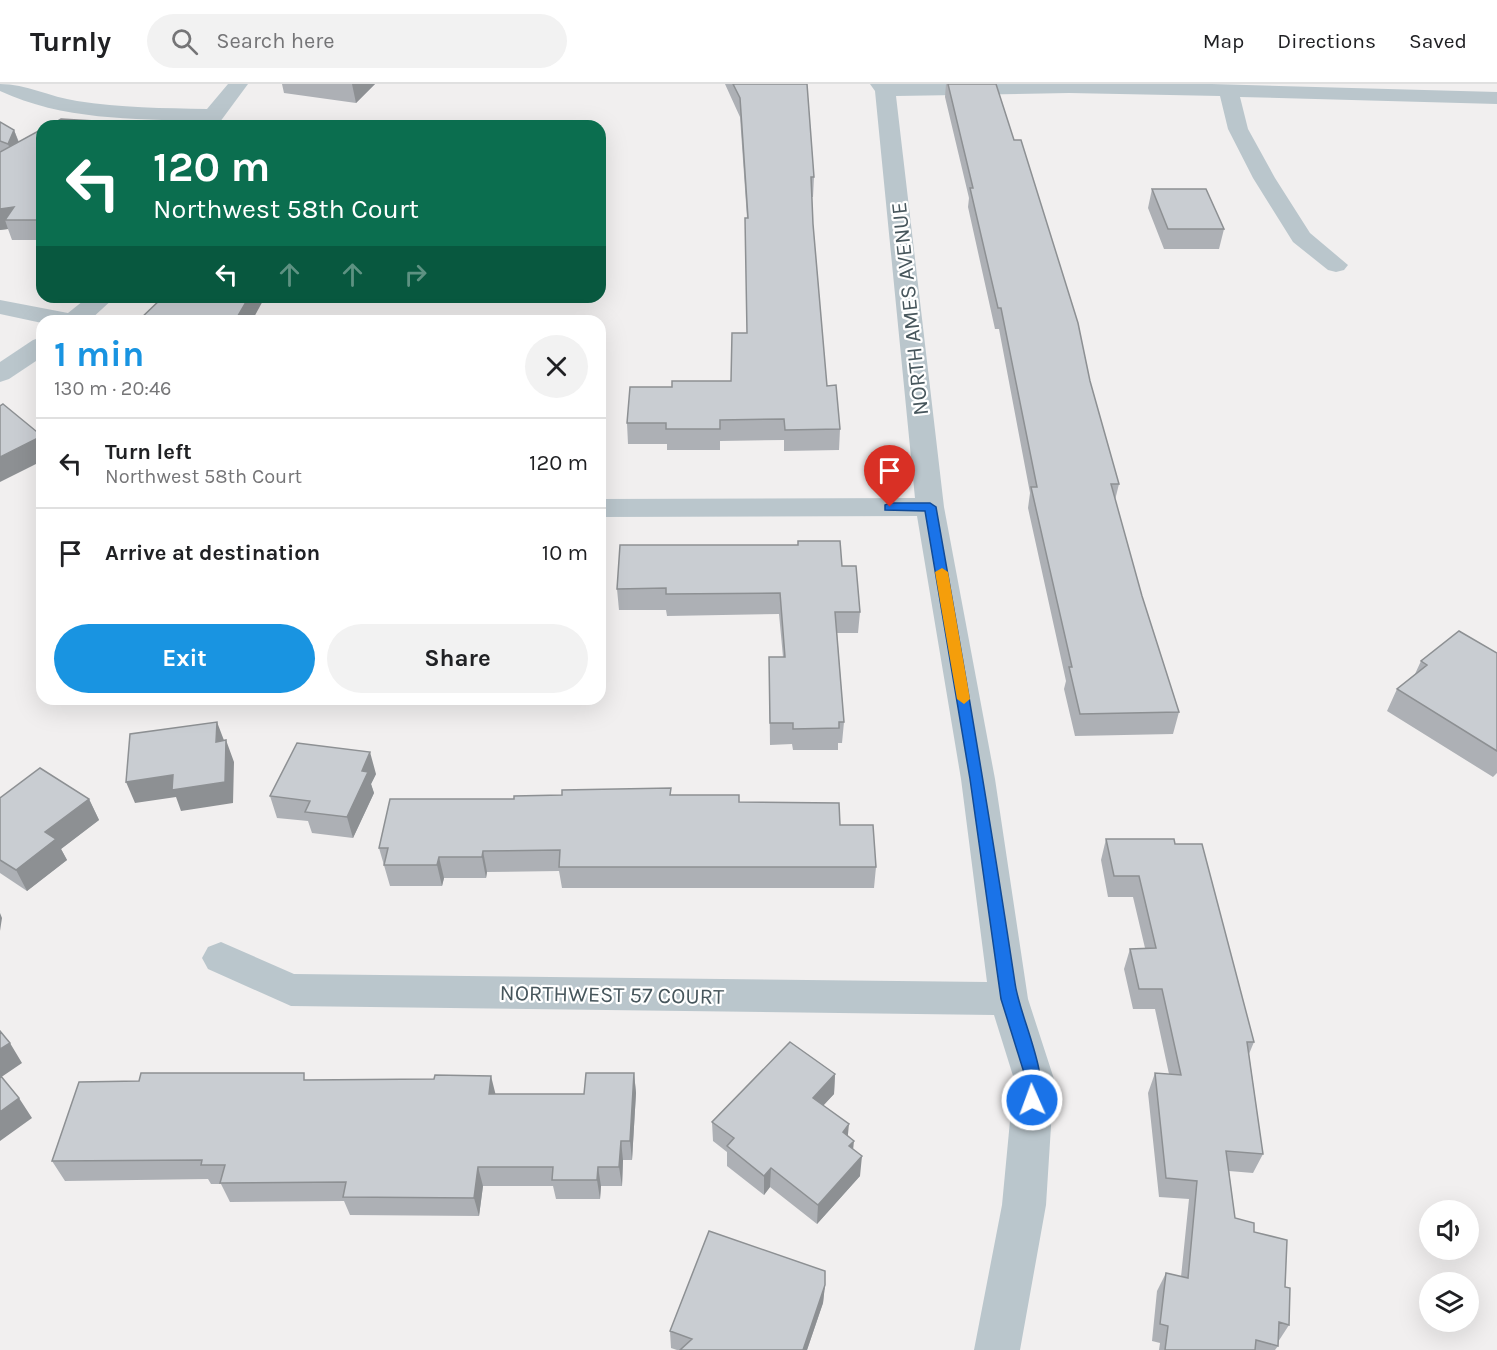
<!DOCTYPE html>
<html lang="en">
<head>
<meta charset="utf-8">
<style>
	body { margin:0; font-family:Karla,sans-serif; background:#f2f2f2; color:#202124; height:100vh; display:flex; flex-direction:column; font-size:22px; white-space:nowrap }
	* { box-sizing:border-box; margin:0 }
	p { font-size:20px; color:#757577 }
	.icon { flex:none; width:33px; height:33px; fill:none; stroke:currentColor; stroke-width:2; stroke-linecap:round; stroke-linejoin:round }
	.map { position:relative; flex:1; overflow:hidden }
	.panel { position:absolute; left:36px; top:231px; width:570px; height:390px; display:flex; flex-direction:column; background:#fff; border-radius:18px; box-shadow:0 6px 24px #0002 }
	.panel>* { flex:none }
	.guide { position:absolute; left:36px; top:36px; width:570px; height:183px; border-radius:18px; box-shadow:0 6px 24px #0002; background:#0b6e4f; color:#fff; overflow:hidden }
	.fabs { position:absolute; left:1419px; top:1116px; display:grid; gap:12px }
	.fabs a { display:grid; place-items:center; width:60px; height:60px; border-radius:50%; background:#fff; box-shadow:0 6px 24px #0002; font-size:30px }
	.pin { position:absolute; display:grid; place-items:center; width:51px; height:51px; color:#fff; margin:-62px -26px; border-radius:50% 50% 50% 0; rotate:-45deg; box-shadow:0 0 6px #0007 }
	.pin .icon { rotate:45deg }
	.me { position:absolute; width:66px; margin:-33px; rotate:358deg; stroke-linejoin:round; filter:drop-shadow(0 0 4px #0008) }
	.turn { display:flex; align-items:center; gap:21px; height:126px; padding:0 18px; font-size:27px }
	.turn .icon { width:78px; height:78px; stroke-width:2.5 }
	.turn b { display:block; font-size:42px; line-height:51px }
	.lanes { display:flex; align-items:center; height:57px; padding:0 18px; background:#0003; justify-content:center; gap:30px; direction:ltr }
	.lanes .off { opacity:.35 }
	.round { display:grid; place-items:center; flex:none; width:63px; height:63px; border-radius:32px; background:#f2f2f2 }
	.summary { display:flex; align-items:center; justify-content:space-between; height:102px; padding:0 18px }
	h1 { font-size:36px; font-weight:700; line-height:45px; color:#1994e1 }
	.action { display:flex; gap:12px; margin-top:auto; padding:12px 18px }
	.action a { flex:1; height:69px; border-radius:36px; background:#1994e1; color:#fff; font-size:24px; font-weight:700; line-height:69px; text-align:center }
	.action a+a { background:#f2f2f2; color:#202124 }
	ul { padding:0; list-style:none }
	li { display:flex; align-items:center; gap:18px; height:90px; padding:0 18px; border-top:2px solid #e0e0e0 }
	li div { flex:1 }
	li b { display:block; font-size:22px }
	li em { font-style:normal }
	header { display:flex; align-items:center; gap:36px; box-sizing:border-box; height:84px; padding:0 30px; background:#fff; border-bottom:2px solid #e0e0e0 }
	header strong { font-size:28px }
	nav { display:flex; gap:33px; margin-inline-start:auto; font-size:21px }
	.search { width:420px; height:54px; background:#f2f2f2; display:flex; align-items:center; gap:15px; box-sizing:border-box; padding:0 21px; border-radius:33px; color:#757577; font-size:22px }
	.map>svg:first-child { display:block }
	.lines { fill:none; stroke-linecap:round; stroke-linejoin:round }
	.minor { fill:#bac6cc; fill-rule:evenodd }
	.wall { fill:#adb0b5 }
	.shaded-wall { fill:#8d9093 }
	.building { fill:#c9cdd2; stroke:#8d9093; stroke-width:1.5 }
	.route { fill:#1a73e8; stroke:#114b97; stroke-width:1.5 }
	.slow { fill:#f59e0b }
	.labels { text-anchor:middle; stroke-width:4.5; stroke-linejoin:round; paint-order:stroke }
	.street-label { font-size:22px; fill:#47565c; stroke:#fff }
</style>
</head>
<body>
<header>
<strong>Turnly</strong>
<div class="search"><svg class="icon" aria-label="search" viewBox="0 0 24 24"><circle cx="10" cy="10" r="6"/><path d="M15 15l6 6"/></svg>Search here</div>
<nav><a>Map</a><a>Directions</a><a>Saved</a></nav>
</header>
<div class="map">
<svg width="1497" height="1266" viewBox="0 0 1497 1266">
	<rect width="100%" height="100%" fill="#f1efef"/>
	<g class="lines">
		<!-- minor -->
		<path class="minor" d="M0,0c26,0 50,13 77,17 43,7 87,7 130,8l21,-25h20l-31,42h-20l3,-5c-67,-2 -138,-1 -200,-30z
			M870,0h342l285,8v12l-257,-7 8,32 27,49 35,55 38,32 -4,5 -8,2 -8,-2 -35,-28 -40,-64 -25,-49 -8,-33 -151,-3 -173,3 48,411 51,272 33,220 26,80 -8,126 -26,145h-46l28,-145 12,-126 -20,-64 -703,-9 -83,-37 -6,-11 6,-11 13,-5 73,32 693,8 -26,-203 -44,-263 -317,1v-18l315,-1 -40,-407z
			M88,213h27l-26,24h-47v2l-42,-9v-14l68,13z
			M42,253v20l-33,22 -9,3v-20l33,-22z"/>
	</g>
	<!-- wall -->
	<path class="wall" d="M282,0h93l-19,19 -72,-10z
		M725,0h82l7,93 -1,20h-1l1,27 14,162 13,43 -1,21 -55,1v-11l-64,1v9h-53v-6h-39l-1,-21 45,-36 59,-6 16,-48v-115l-7,-101z
		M946,0h50l94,297 29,103 -4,16 27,96 37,116 -6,22 -98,2 -11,-47 2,-8 -38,-173 2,-15 -31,-164h-4l-27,-122 1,-9 -24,-101z
		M0,38l14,8 5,12 23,-13v111h-30l-4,-11 -8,1z
		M1152,105l72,40 -5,20h-55l-16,-41z
		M842,482l18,46 -2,21h-21l7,89 -2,21h-4v7h-45l-1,-6 -22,1 -1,-88h14l-4,-43 -112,2 -1,-6h-47l-2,-21z
		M1497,569v120l-4,4 -106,-66 10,-22 18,-15 6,-13z
		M376,690l-5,10 3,9 -21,45 -41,-5 -4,-12 -31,-3 -7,-22z
		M671,711l68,7 101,23 36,42 -2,21h-312l-3,-17 -72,1 -1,6h-42l-2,8h-52l-11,-38 135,-49z
		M0,714l89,1 10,21 -38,29 6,11 -40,31 -27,-18z
		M1106,755l69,5 79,198 -5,12 14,100 -10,19 -24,-2 6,47 19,14 31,55 4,38 -11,17v4l-3,4h-116l1,-7 -8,-2 5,-50 9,-18 15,4 8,-78 -30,-2 -11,-104 7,-20 14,1 -14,-65h-22l-9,-40 6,-20 15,-1 -12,-51h-25l-7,-37z
		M634,989l2,20 -4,67h-9l-1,26h-21l-1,13h-44l-3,-13h-70l-4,30 -129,-1 -6,-14 -114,1 -9,-18h-10l-3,-5 -143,2 -13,-20 255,-81 188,14h89z
		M835,990l-1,20 -11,11 25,31 5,14 7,26 -43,48 -47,-37 -6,8 -37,-29v-14l-14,-11 -1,-19z
		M825,1201l-2,18 -16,47h-130l-6,-2 -1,-17z"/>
	<!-- shaded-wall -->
	<path class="shaded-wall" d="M352,0h23l-19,19z
		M14,46l7,19 -6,14 -7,-19z
		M14,123l-9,13 3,9 -8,1v-21z
		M249,213h16l-13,24h-17z
		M42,352v25l-42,21v-25z
		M217,638l8,21 -9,-1z
		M226,656l8,22 -1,41 -52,8 -5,-14 -41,6 -9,-21 47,-7z
		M370,668l6,22 -5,10 3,9 -21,45 -6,-21 15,-46z
		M89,715l10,21 -38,29 6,11 -40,31 -11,-21 29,-38z
		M483,767l4,21 -1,6 -4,-21z
		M439,773l5,21 -2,8 -5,-21z
		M0,829l2,5 -2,13z
		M10,959l12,20 -22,15v-29z
		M634,989l2,20 -4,67 -2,-19z
		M835,990l-1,20 -22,24 1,-20z
		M491,992l5,20 -7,-2z
		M19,1014l13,20 -32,23v-29z
		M849,1040l-2,20 -4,-12z
		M621,1057l2,19 -1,26 -3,-19z
		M854,1057l-2,19 -3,-14z
		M862,1072l-2,20 -43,48 1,-19z
		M478,1083l5,19 -4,30 -5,-18z
		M598,1083l3,19 -1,13 -3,-19z
		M771,1084l-1,19 -6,8v-19z
		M825,1201l-2,18 -16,47h-4z"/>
	<!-- building -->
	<path class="building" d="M733,0h74l7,93h-3l2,47 14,162 9,-1 4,44 -55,1 -1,-11 -64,1v9h-54v-6h-39l3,-36h42v-6h59l1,-48h15l-2,-115h3l-8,-120z
		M948,0h48l18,56h7l57,183 12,58 29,103h-8l31,112 37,116 -99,2 -11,-47h3l-41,-180h6l-36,-179h-3l-28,-120h3z
		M61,35l50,3 -2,2 18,1 -1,1h-77z
		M0,38l14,8 -6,14 -8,-3z
		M42,45v91h-37l9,-13 -14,2v-57z
		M1152,105h54l18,40h-56z
		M163,213h86l-14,24h-97z
		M3,320l39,32 -42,21v-51z
		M798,457h42l2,25h14l4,46h-25l9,110h-5v6l-46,1v-6h-23l-1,-66h16l-5,-64 -114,1v-6l-49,1 3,-44h178z
		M1459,547l38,22v98l-100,-62 30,-24 -6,-4z
		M217,638l-1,20 10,-2 -1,42 -53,8 1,-15 -47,7 4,-48z
		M297,659l73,9 -8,19 6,1 -21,45 -42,-5 5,-11 -40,-5z
		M40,684l49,31 -44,33 11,7 -40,31 -16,-10v-62z
		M671,704l-1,7h69v7l100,1 1,22h33l3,42h-317l1,-17 -77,1 -1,6h-43l-2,8h-53l4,-17h-9l11,-49h124v-3l48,-1v-5z
		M1106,755h68l1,5h27l52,198h-7l16,112 -37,-3 9,67 19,5v9l33,8 -2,47 5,1 -1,37 -10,-3 -1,24 -22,-6 -1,10h-90l3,-24 -8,-2 6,-51 22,5 9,-97 -31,-3 -11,-105 26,2 -19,-86h-23l-9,-40 26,-1 -17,-72h-25z
		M0,947l10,12 -10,6z
		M790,958l45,32 -22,24 36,26 -6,8 11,9 -5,5 13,10 -44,49 -47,-37 -7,8 -37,-30 7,-8 -22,-16z
		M141,989h163v7l130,-1 1,-4 56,1 -2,18h95l2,-21h48l-4,68h-9l-2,26h-21l-1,13h-45l1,-13h-75l-4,31 -131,-1 3,-15 -126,1 5,-18h-24l1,-5 -150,1 27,-79 60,-1z
		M0,991l19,23 -19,14z
		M709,1147l116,40v14l-22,65h-123l12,-11 -22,-8z"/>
	<!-- route -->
	<path class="route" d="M890,419h40l6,4c28,158 55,317 79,476 4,32 36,94 23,122l-6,3 -6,-3 -2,-5 2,-21 -25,-80 -31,-220 -45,-268 -40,-1v-5z"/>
	<!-- slow -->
	<path class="slow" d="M942,484l6,4 22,127 -6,5 -7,-5 -22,-127z"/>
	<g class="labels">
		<!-- street labels -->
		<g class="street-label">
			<text transform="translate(909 225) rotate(-96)" y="8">NORTH AMES AVENUE</text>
			<text transform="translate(612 910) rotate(1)" y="8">NORTHWEST 57 COURT</text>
		</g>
	</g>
</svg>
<div class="fabs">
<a><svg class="icon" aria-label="sound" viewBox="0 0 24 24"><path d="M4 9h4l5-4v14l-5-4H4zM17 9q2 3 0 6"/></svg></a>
<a><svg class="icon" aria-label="layers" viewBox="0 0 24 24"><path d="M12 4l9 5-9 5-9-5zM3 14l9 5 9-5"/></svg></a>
</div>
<div class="pin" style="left:890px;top:423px;background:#d93025"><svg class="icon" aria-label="arrive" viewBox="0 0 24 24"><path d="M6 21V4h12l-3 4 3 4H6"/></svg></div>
<svg class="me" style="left:1032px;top:1016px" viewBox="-20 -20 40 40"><circle r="17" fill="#1a73e8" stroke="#fff" stroke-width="3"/><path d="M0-11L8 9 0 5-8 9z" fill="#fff"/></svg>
<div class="guide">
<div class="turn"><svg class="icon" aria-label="left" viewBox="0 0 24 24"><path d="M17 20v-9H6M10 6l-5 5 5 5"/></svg><div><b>120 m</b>Northwest 58th Court</div></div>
<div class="lanes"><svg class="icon" aria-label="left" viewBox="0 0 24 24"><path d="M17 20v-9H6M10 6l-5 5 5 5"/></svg><svg class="icon off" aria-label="ahead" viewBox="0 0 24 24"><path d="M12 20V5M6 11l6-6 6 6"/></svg><svg class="icon off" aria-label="ahead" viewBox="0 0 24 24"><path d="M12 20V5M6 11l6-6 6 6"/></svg><svg class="icon off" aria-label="right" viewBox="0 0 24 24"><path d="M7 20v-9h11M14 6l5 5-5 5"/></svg></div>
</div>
<section class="panel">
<div class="summary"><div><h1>1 min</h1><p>130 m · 20:46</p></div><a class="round"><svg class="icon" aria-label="close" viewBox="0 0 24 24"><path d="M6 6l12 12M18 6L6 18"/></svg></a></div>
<ul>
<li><svg class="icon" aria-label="left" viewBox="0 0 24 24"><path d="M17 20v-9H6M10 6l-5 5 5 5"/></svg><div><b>Turn left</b><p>Northwest 58th Court</p></div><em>120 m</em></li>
<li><svg class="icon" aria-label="arrive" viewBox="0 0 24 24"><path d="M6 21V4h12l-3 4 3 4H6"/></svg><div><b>Arrive at destination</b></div><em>10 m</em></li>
</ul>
<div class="action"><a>Exit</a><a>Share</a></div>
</section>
</div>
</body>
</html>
